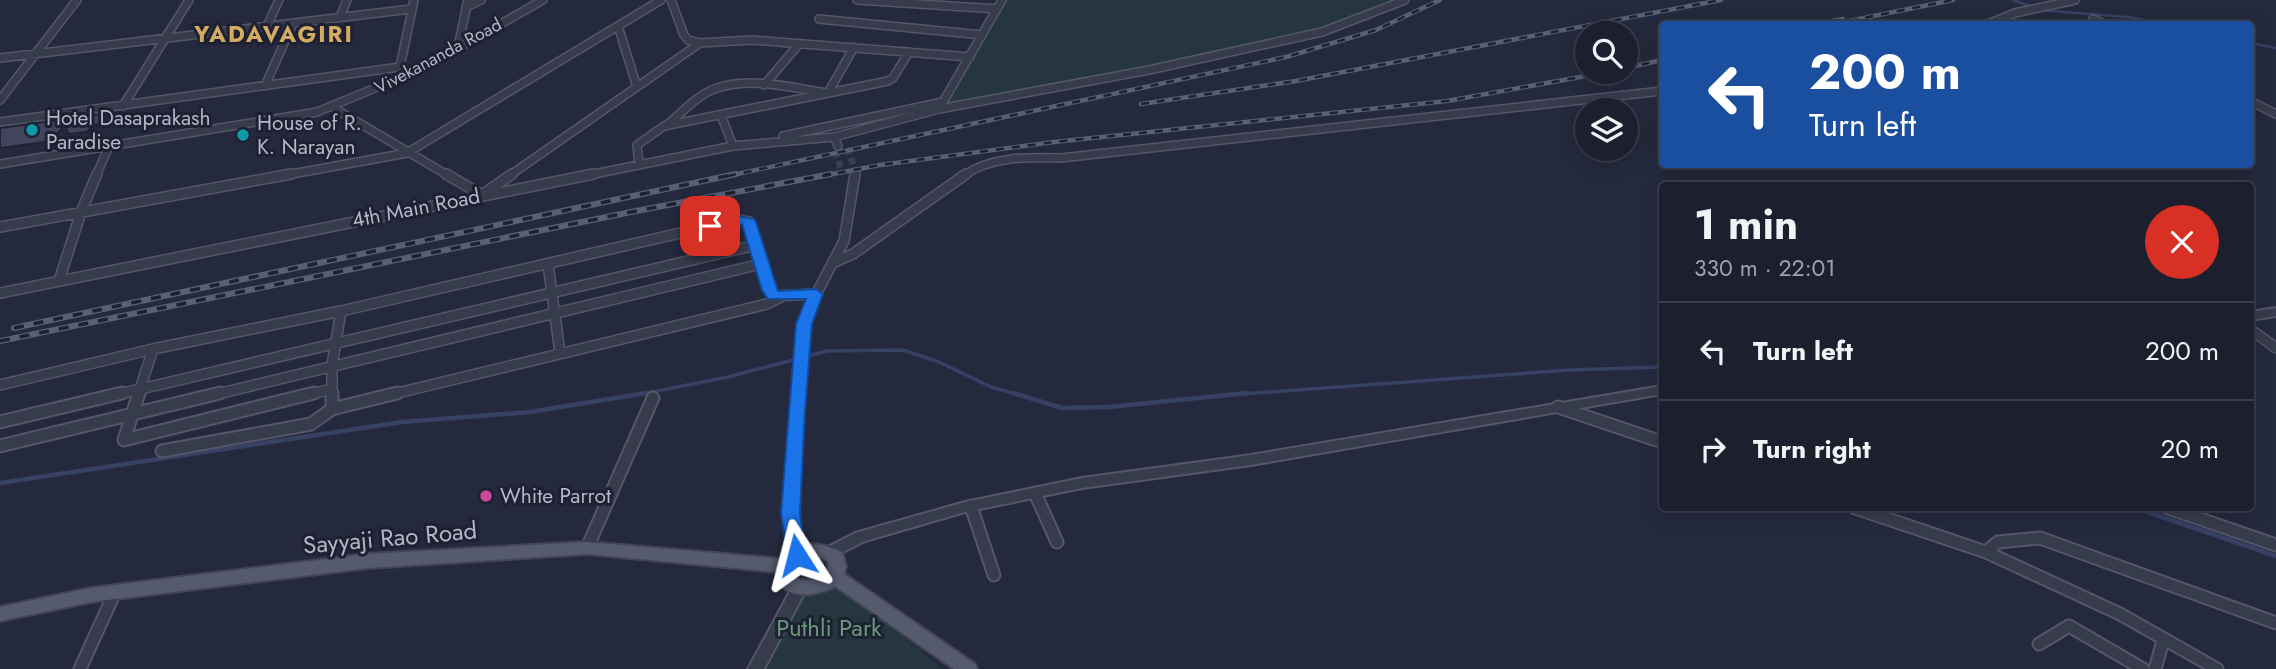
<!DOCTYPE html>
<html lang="en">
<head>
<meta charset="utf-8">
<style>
	body { margin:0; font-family:Jost,sans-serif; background:#242736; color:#f1f3f6; height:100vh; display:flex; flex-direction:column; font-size:26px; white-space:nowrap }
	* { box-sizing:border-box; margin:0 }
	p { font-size:23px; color:#a0a2aa }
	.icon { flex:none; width:38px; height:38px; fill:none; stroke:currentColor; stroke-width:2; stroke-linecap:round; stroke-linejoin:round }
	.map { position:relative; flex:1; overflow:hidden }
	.details { position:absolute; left:1659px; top:182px; width:595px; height:329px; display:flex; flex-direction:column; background:#1b1f2e; border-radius:7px; box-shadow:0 4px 18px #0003,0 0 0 2px #393d4a }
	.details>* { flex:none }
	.guide { position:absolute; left:1659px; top:21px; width:595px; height:147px; border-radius:7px; box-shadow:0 4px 18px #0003,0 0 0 2px #393d4a; background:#1a4fa0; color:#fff; overflow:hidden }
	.buttons { position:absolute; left:1575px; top:21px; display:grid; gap:14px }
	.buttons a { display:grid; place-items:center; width:63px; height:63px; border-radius:50%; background:#1b1f2e; box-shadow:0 4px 18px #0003,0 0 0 2px #393d4a; font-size:35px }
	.pin { position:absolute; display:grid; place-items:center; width:60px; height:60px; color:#fff; margin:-30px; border-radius:14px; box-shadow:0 4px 10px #0006 }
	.me { position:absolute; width:77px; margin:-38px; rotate:351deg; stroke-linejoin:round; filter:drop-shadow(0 0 5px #0008) }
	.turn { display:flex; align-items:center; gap:24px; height:147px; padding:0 35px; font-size:32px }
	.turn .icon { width:91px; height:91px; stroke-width:2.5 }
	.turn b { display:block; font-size:49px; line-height:60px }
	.round { display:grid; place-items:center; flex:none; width:74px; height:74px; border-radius:37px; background:#242736 }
	.overview { display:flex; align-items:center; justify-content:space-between; height:119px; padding:0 35px }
	h1 { font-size:42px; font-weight:700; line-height:52px }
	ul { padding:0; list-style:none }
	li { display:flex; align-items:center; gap:21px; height:98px; padding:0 35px; border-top:2px solid #393d4a }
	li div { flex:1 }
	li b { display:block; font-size:26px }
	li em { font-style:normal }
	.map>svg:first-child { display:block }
	.green { fill:#26363e }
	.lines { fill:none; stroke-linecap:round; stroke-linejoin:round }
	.stream-far2 { stroke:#374164; stroke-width:2.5 }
	.stream-far1 { stroke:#374164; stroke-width:3.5 }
	.stream { stroke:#374164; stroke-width:4.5 }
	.building { fill:#40455d; stroke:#1f2334; stroke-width:2 }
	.minor-tunnel { stroke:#393e52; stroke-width:7; stroke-dasharray:7 3.5; stroke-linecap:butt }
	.minor-far2-casing { stroke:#535768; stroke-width:10 }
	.minor-far1-casing { stroke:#535768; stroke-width:12 }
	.minor-casing { stroke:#535768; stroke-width:15 }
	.tertiary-casing { stroke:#535768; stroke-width:4 }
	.primary-casing { stroke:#414556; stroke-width:4 }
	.minor-far2 { stroke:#373c4d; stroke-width:7 }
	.minor-far1 { stroke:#373c4d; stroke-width:9 }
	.minor { stroke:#373c4d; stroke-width:11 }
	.tertiary { fill:#373c4d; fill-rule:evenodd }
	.primary { fill:#555b6d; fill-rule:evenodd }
	.rail-far1-casing { stroke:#595f74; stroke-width:4.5 }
	.rail-casing { stroke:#595f74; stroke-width:6 }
	.rail-far1 { stroke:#1d2132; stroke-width:2.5; stroke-dasharray:8; stroke-linecap:butt }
	.rail { stroke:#1d2132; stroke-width:3.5; stroke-dasharray:10; stroke-linecap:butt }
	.route { fill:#1a73e8; stroke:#114b97; stroke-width:2 }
	.culture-dot { fill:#0f9aa8; stroke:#1d2132; stroke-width:2.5 }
	.hotel-dot { fill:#d1479c; stroke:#1d2132; stroke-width:2.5 }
	.labels { text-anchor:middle; stroke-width:6; stroke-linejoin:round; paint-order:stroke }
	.far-street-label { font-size:18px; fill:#b3b7c8; stroke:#1d2132 }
	.poi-label { font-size:21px; fill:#b3b7c8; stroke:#1d2132; text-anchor:start }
	.street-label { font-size:21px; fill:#b3b7c8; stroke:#1d2132 }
	.far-district-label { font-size:23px; font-weight:bold; letter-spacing:2px; fill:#d4ab63; stroke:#1d2132 }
	.near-street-label { font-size:24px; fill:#b3b7c8; stroke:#1d2132 }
	.near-park-label { font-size:24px; fill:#6a997e; stroke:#1d2132 }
</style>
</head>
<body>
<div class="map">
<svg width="2276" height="669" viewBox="0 0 2276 669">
	<rect width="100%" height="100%" fill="#24293d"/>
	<!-- green -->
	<path class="green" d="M1006,0h394l-81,30 -172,38 -202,37z
		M834,579l109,90h-185l42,-80z"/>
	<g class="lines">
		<!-- stream-far2 -->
		<path class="stream-far2" d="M2013,0l19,7
			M2039,10l88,7 39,7
			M2250,43l26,5"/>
		<!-- stream-far1 -->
		<path class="stream-far1" d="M637,395l91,-18 99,-26 76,-1 36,12 52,25 28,8
			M1229,395l340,-25 93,-3"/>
		<!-- stream -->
		<path class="stream" d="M1013,393l49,15 47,-1 138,-14
			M0,483l402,-61 128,-10 116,-19
			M2136,508l140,48"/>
	</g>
	<!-- building -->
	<path class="building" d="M109,113l-6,10 -8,2 -9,7 -18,2 -3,-10 -13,17 -52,7v-20z"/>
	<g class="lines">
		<!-- minor-tunnel -->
		<path class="minor-tunnel" d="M847,148l9,24
			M835,151l8,23"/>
		<!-- minor-far2 casing -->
		<g class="minor-far2-casing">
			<path id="minor-far2" d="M671,0l13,35 4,5 12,3 52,-3 218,17
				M857,0l140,9
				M466,7l15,-7
				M340,17l7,-17
				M819,19l163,16
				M2093,19l11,5
				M1958,24h30l27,-11 60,-13
				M267,26l12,-26
				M618,26l19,61
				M458,47l10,-47
				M0,58l411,-49
				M764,85l35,-41
				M265,86l28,-63
				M0,100l77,-100
				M2250,101l26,13
				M123,106l66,-106
				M332,107l117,69
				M939,109l210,-39 173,-38 83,-32
				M721,115l12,31 4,-1
				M0,122l400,-55 14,-67
				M668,124c14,-11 27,-27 44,-34 35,-15 80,-2 116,3l26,-46
				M783,136l160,-34
				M838,146l-4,-9 105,-28 63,-109
				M0,164l317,-52 104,-43 122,-69
				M639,165l-2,-20 27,-19 224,-45 5,-3 16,-26
				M96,176l13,-30
				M281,176l126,-23 254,-153
				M509,176l191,-133
				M584,176l149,-30 101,-9
				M854,176l2,-4
				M963,176c28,-20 65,-19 98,-18l601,-67"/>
		</g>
		<!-- minor-far1 casing -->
		<g class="minor-far1-casing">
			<path id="minor-far1" d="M446,174l36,21 30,-21
				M0,227l291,-53
				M835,262l18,-8 113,-80
				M548,264l12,89
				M59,281l22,-69 16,-38
				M0,293l593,-119
				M2250,329l26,19
				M0,385l153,-36 188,-38 396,-91 12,2 25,74 42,-2
				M115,395l641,-150
				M138,395l15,-46
				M213,395l548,-131
				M307,395l25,-6
				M332,395v-30l9,-54
				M389,395l378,-91 14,-7
				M799,395l5,-71 8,-22 32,-61 11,-67"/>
		</g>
		<!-- minor casing -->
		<g class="minor-casing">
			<path id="minor" d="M139,393l-15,47 190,-47
				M332,393v16
				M1558,407l104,35
				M0,422l122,-29
				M0,446l220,-53
				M162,451l149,-27 21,-15 65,-16
				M1035,493l22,49
				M971,506l23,69
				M1855,508l131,44 134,62 97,55
				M2168,508l108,37
				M587,548l66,-150
				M1986,552l12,-10 42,-4 236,85
				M797,555l-7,-42 9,-120
				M2039,644l30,-18 74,43
				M80,669l35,-77
				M2155,669l8,-28"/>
		</g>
		<!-- tertiary casing -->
		<g class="tertiary-casing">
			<path id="tertiary" d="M2276,308v8l-26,4v-8z
				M1662,386v8l-411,71 -169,23 -117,24 -100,29 -34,17 -5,-2 -2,-4 2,-4 29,-15 110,-31 117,-24 169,-23z
				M799,582l5,2 3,4 -43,81h-16l46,-85z"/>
		</g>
		<!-- primary casing -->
		<g class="primary-casing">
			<path id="primary" d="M587,542l196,17c19,-20 36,-17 59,-7l4,14 -2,8 131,90 2,5h-23l-119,-83c-17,11 -57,16 -57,-14l-191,-18 -219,14 -277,34 -91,19v-14l91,-19 277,-34zM817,556l11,5v10l-12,9h-16l-4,-4v-8l7,-8z"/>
		</g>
		<!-- minor-far2 -->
		<use href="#minor-far2" class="minor-far2"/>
		<!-- minor-far1 -->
		<use href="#minor-far1" class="minor-far1"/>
		<!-- minor -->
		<use href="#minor" class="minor"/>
		<!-- tertiary -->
		<use href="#tertiary" class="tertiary"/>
		<!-- primary -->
		<use href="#primary" class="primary"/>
		<!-- rail-far1 casing -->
		<g class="rail-far1-casing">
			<path id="rail-far1" d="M1815,24l28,-5
				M1834,24l119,-24
				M1626,68l36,-8
				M1141,104l155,-23 425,-81
				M728,176l558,-119 90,-27 64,-30
				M822,176l58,-11 174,-23 393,-41 161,-29"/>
		</g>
		<!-- rail casing -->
		<g class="rail-casing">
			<path id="rail" d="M14,328l722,-154
				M0,341l636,-130 195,-37"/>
		</g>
		<!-- rail-far1 -->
		<use href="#rail-far1" class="rail-far1"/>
		<!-- rail -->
		<use href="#rail" class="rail"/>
	</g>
	<!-- route -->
	<path class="route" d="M737,216l17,3 2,3 22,69 38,-2 7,5 -11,30 -7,87 -5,102 6,42 -2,5 -7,2 -7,-2 -3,-5 -6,-42 15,-189 10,-25h-38l-6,-9 -20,-65 -32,6 -7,-5 2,-3z"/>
	<!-- markers -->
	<g class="culture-dot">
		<circle cx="32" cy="130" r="7"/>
		<circle cx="243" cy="135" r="7"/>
	</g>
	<circle class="hotel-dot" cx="486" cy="496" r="7"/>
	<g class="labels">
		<!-- far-street labels -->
		<g class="far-street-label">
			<text transform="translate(438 56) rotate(-28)" y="6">Vivekananda Road</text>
		</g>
		<!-- poi labels -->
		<g class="poi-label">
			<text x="46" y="125">Hotel Dasaprakash<tspan x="46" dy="24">Paradise</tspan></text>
			<text x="257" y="130">House of R.<tspan x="257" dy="24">K. Narayan</tspan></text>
			<text x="500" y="503">White Parrot</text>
		</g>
		<!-- street labels -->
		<g class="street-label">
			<text transform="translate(416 208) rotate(-11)" y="7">4th Main Road</text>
		</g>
		<!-- far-district labels -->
		<g class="far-district-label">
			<text x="274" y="42">YADAVAGIRI</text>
		</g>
		<!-- near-street labels -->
		<g class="near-street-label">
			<text transform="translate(390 538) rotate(-5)" y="8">Sayyaji Rao Road</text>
		</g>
		<!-- near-park labels -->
		<g class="near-park-label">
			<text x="829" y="636">Puthli Park</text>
		</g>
	</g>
</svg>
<div class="buttons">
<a><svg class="icon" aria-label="search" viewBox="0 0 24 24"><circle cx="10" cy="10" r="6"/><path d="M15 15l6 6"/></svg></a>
<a><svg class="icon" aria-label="layers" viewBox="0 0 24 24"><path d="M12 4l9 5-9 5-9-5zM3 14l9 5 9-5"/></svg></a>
</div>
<div class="pin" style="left:710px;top:226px;background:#d93025"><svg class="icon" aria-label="arrive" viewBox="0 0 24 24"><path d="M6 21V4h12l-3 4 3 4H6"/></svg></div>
<svg class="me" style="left:797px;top:555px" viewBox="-20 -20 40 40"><path d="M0-17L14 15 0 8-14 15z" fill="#1a73e8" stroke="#fff" stroke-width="4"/></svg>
<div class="guide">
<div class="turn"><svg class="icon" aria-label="left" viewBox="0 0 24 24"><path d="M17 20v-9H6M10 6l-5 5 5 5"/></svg><div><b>200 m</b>Turn left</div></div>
</div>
<section class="details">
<div class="overview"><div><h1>1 min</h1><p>330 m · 22:01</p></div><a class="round" style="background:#d93025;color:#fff"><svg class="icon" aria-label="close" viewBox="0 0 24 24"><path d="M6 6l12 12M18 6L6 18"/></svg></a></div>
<ul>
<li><svg class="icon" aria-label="left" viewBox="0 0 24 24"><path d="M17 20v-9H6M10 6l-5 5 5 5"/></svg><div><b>Turn left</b></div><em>200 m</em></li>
<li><svg class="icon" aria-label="right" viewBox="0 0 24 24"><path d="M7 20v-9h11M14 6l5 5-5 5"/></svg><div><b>Turn right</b></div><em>20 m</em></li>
</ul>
</section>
</div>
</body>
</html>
